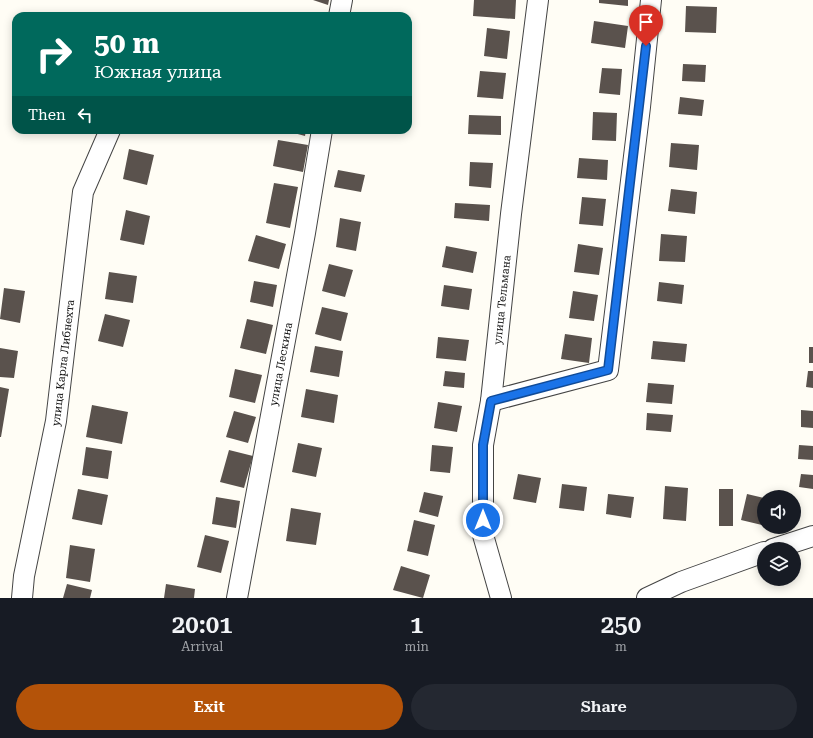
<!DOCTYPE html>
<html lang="en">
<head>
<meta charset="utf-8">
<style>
	body { margin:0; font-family:"Roboto Serif",serif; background:#242831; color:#f1f3f6; height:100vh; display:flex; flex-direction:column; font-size:15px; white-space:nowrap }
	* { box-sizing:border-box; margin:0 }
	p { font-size:13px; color:#9ea1a6 }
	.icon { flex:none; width:22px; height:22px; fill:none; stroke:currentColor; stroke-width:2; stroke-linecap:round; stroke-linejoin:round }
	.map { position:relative; height:598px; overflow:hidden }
	.drawer { display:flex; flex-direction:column; background:#171b24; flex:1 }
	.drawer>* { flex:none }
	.hud { position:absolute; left:12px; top:12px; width:400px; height:122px; border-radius:12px; box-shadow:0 2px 10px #0003; background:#00695c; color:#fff; overflow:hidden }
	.buttons { position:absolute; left:757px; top:490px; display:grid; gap:8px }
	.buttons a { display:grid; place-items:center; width:44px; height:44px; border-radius:50%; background:#171b24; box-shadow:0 2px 10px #0003; font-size:20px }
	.pin { position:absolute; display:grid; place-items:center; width:34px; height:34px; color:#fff; margin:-41px -17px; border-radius:50% 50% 50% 0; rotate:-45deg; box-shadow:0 0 4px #0007 }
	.pin .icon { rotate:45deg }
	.me { position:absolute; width:44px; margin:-22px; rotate:0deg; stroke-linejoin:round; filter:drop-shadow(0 0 3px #0008) }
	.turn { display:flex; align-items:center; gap:14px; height:84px; padding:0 16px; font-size:18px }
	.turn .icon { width:52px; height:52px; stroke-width:2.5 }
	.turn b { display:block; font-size:28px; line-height:34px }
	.then { display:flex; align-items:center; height:38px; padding:0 16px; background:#0003; gap:8px; font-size:15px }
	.eta { display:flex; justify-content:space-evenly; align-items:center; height:68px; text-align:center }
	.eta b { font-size:24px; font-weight:600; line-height:28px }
	.button { display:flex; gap:8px; margin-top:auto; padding:8px 16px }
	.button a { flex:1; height:46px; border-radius:24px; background:#b45309; color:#fff; font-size:16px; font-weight:600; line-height:46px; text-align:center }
	.button a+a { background:#242831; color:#f1f3f6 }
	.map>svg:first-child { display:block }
	.building { fill:#5a524d }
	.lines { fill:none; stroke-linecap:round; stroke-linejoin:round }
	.minor-casing { stroke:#444; stroke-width:22 }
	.minor { stroke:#fff; stroke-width:20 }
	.route-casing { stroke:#114b97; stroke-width:10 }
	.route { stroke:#1a73e8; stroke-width:7 }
	.labels { text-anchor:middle; stroke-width:4; stroke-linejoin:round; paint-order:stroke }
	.street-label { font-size:11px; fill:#111; stroke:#fff }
</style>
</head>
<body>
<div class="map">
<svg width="813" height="598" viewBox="0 0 813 598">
	<rect width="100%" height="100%" fill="#fffdf5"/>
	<!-- building -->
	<path class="building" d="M313,0h16l-1,5z
		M474,0h42l-1,19 -42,-3z
		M599,0h29v6l-29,-3z
		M686,6l31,1 -1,26 -31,-1z
		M594,21l34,5 -3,22 -34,-5z
		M487,28l23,3 -3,28 -23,-3z
		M683,64l23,1 -1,17 -23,-1z
		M602,68l20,1 -2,26 -21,-2z
		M480,71l26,2 -3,26 -26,-2z
		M680,97l24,3 -2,16 -24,-2z
		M593,112l24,1 -1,28 -24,-1z
		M469,115l32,1v19l-33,-1z
		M283,130h23l-1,6z
		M278,140l30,5 -5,27 -30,-6z
		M671,143l28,2 -2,25 -28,-3z
		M129,149l25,6 -7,30 -24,-6z
		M579,158l29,2 -1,20 -30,-2z
		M470,162l23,1 -2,25 -22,-2z
		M338,170l27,5 -4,17 -27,-5z
		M274,183l24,4 -8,41 -24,-5z
		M671,189l26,3 -2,22 -27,-3z
		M582,197l24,2 -3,27 -24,-2z
		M455,203l35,2 -1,16 -35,-3z
		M126,210l24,6 -6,29 -24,-5z
		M340,218l21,4 -5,29 -20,-4z
		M661,234l26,2 -2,26 -26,-1z
		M256,235l30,9 -7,25 -31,-8z
		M578,244l25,4 -4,27 -25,-3z
		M446,246l31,6 -4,21 -31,-6z
		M329,264l24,6 -8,27 -23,-6z
		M109,272l28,4 -4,27 -28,-4z
		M254,281l23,4 -4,22 -23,-5z
		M659,282l25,3 -2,19 -25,-3z
		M444,285l28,4 -3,21 -28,-4z
		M4,288l21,3 -5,32 -20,-4z
		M573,291l25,4 -4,26 -25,-3z
		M322,307l26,6 -7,28 -26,-7z
		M105,314l25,6 -7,27 -25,-6z
		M247,319l26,6 -7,29 -26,-6z
		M565,334l27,4 -3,25 -28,-4z
		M438,337l31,3 -3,21 -30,-3z
		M653,341l34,3 -2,18 -34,-3z
		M315,346l28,5 -4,26 -29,-5z
		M809,347h4v16h-4z
		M0,348l18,3 -4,27 -14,-1z
		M235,369l27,6 -7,28 -26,-6z
		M445,371l20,2 -1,15 -21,-2z
		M808,371h5v17l-7,-1z
		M648,383l26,2 -2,19 -26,-2z
		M0,387l9,2 -8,48h-1z
		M306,389l32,6 -4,28 -33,-6z
		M438,402l24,4 -5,26 -23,-4z
		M92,405l36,7 -6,32 -36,-7z
		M801,410l12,1v17l-12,-1z
		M234,411l22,6 -8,26 -22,-6z
		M647,413l26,2 -2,17 -25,-2z
		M298,443l24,5 -6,29 -24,-5z
		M432,445l21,2 -3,26 -20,-2z
		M799,445l14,1v14l-15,-1z
		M86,447l26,4 -4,28 -26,-4z
		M229,450l24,6 -9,32 -24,-6z
		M518,474l23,4 -5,25 -23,-4z
		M801,474l12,1v14l-14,-2z
		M562,484l25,3 -3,24 -25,-3z
		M665,486l23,2 -2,33 -23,-2z
		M78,489l30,6 -6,30 -30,-6z
		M719,489h14v37h-14z
		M424,492l19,4 -5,21 -19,-5z
		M608,494l26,3 -3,21 -25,-4z
		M747,494l17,4 -2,27 -21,-5z
		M216,497l24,4 -4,27 -24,-4z
		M291,508l30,5 -5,32 -30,-4z
		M414,520l21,5 -7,31 -21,-5z
		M205,535l24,6 -8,32 -24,-6z
		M70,545l25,4 -5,33 -24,-4z
		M401,566l29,9 -7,23 -30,-8z
		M67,584l25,6 -2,8h-27z
		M166,584l29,5 -1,9h-30z"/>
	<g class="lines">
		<!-- minor casing -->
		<g class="minor-casing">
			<g id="minor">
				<path d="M339,16l3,-16"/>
				<path d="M491,401l117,-31 32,-263 11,-107"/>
				<path d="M773,549l40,-13"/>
				<path id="s1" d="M22,598l2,-22 32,-155 27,-229 27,-62"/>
				<path id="s2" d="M237,598l68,-365 17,-103"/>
				<path id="s3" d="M501,598l-18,-63v-90l8,-44 20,-187 27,-214"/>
				<path d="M647,598l34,-16 83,-30"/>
			</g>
		</g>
		<!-- minor -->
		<use href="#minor" class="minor"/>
	</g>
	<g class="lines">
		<!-- route casing -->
		<g class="route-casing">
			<path id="route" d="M483,520v-75l8,-44 117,-31 38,-324"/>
		</g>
		<!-- route -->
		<use href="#route" class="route"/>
	</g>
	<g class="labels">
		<!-- street labels -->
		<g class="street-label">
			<text dy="4" stroke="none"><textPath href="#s3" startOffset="302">улица Тельмана</textPath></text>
			<text dy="4" stroke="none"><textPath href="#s1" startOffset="239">улица Карла Либнехта</textPath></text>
			<text dy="4" stroke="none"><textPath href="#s2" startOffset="238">улица Лескина</textPath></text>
		</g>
	</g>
</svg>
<div class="buttons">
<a><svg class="icon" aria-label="sound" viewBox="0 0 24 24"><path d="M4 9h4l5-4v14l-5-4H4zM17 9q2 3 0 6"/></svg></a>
<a><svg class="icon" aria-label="layers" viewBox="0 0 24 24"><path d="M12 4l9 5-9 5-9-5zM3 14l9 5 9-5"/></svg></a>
</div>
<div class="pin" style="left:646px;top:46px;background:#d93025"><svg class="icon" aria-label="arrive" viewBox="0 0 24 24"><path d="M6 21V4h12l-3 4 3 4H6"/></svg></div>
<svg class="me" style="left:483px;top:520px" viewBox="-20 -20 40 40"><circle r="17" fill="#1a73e8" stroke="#fff" stroke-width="3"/><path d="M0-11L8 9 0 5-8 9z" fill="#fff"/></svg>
<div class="hud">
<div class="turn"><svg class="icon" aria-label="right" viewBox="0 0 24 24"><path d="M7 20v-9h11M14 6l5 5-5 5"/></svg><div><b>50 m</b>Южная улица</div></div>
<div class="then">Then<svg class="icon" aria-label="left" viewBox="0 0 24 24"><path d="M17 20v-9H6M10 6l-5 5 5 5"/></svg></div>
</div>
</div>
<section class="drawer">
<div class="eta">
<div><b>20:01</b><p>Arrival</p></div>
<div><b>1</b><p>min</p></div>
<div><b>250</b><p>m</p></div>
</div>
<div class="button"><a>Exit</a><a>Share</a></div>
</section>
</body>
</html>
